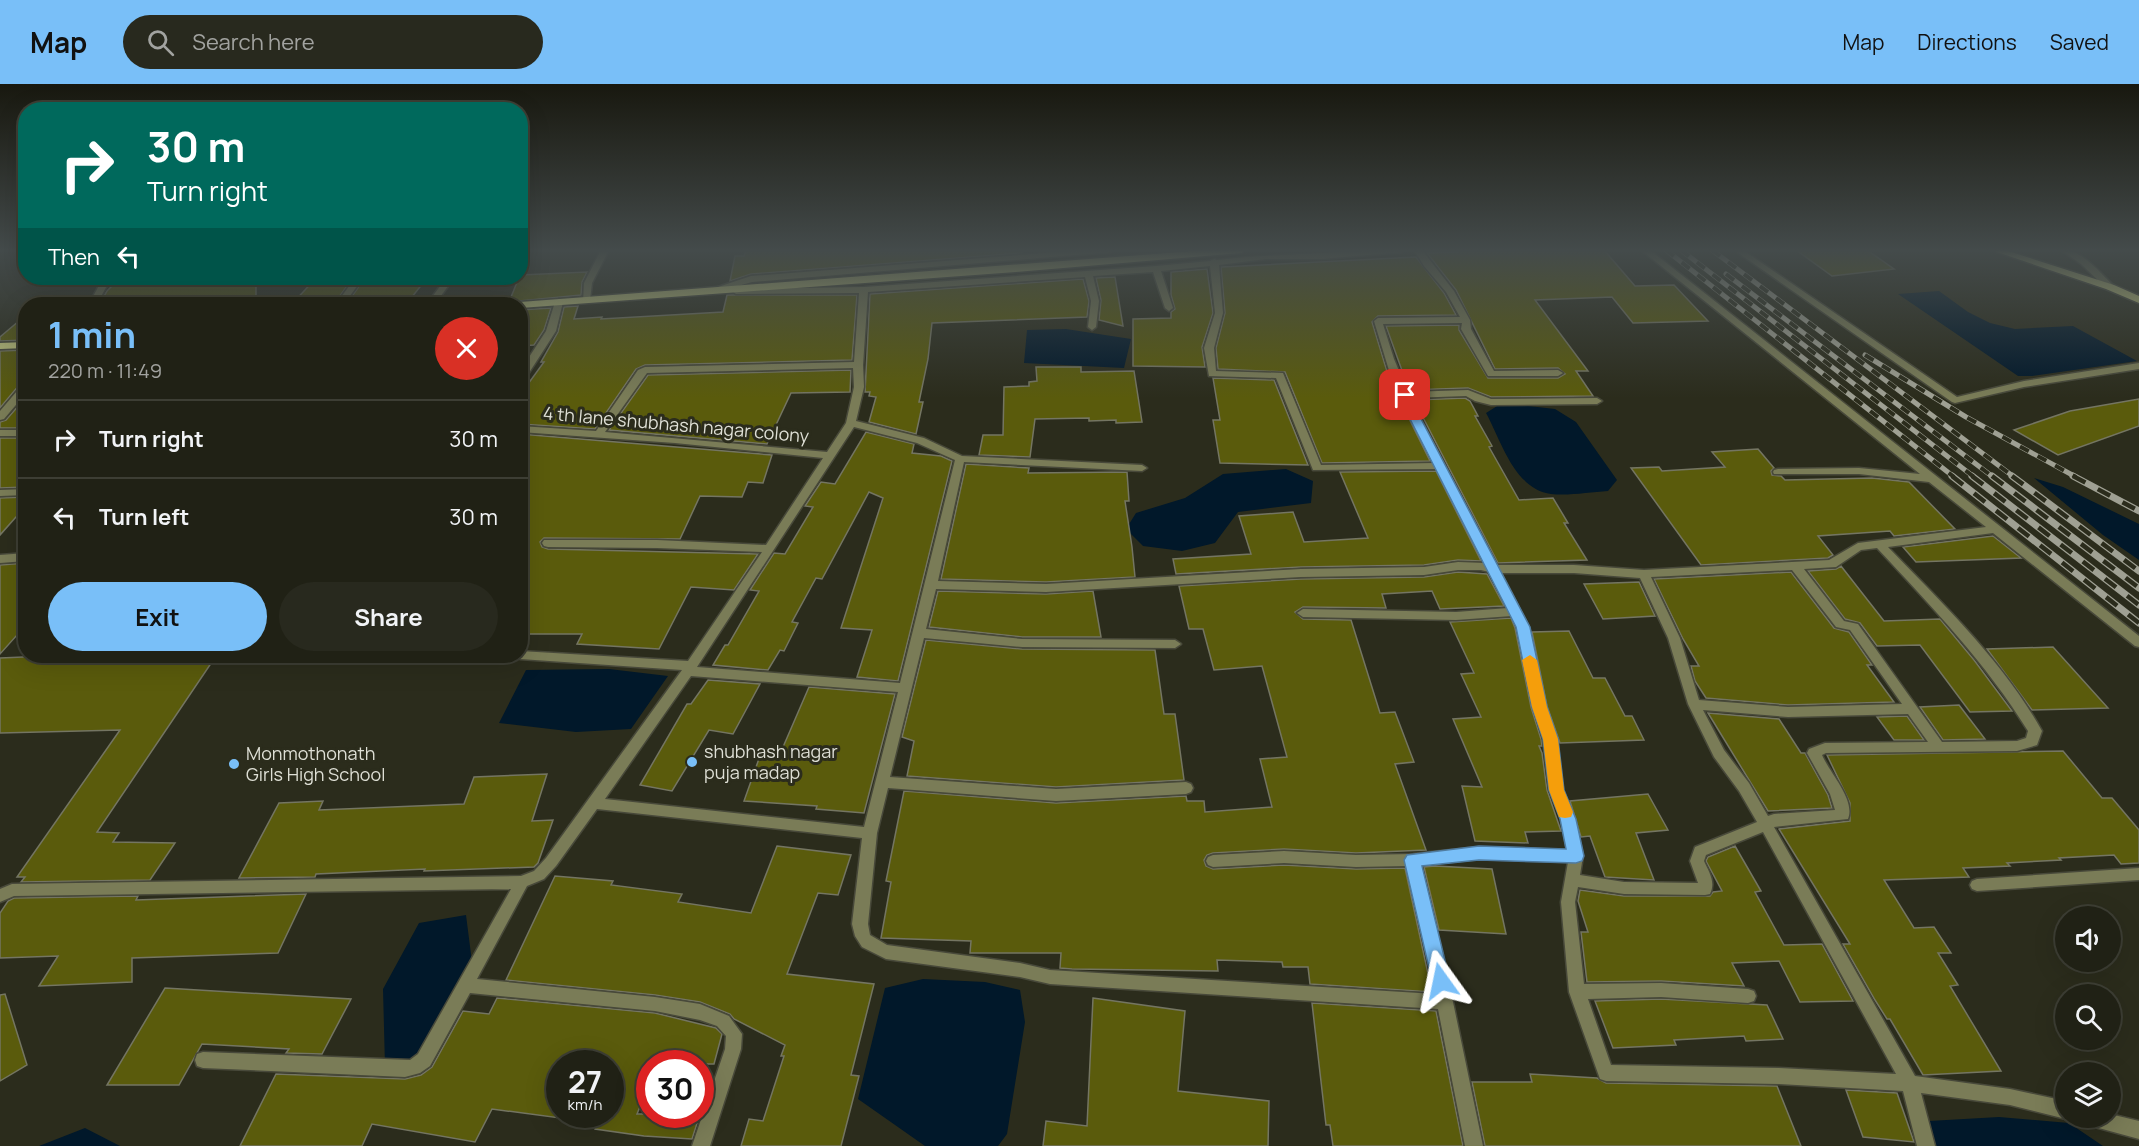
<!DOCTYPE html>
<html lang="en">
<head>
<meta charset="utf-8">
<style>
	body { margin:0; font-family:Manrope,sans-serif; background:#28291e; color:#f1f3f6; height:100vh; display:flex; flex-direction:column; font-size:22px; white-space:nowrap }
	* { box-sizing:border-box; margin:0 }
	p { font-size:20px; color:#a2a3a0 }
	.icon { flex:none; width:33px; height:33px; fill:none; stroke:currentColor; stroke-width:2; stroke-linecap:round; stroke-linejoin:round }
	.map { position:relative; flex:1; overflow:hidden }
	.sheet { position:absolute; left:18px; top:213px; width:510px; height:366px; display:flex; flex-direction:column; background:#202115; border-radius:24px; box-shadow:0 6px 24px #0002,0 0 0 2px #3d3e34 }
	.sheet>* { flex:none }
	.banner { position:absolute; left:18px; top:18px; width:510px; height:183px; border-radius:24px; box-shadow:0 6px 24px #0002,0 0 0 2px #3d3e34; background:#00695c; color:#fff; overflow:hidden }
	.buttons { position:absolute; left:2055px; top:822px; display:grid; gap:12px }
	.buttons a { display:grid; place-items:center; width:66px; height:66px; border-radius:50%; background:#202115; box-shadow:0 6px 24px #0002,0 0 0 2px #3d3e34; font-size:30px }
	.speed { position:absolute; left:546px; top:966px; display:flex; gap:12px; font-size:30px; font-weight:700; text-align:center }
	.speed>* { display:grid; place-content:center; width:78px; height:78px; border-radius:50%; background:#202115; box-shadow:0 6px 24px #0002,0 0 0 2px #3d3e34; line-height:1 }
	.speed small { font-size:15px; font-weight:400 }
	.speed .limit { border:9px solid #d22; background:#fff; color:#111 }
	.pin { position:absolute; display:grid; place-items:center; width:51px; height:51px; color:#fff; margin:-26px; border-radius:12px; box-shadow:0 3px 9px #0006 }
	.me { position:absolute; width:66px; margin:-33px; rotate:348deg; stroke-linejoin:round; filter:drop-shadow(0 0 4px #0008) }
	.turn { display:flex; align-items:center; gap:21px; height:126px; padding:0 30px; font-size:27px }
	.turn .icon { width:78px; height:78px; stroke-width:2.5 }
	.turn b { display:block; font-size:42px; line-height:51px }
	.then { display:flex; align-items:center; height:57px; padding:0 30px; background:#0003; gap:12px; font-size:22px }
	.round { display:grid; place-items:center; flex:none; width:63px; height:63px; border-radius:32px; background:#28291e }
	.head { display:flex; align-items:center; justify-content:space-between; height:102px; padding:0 30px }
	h1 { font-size:36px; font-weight:700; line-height:45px; color:#79bff8 }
	.primary-button { display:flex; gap:12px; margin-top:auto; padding:12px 30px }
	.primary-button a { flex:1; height:69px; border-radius:36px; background:#79bff8; color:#111; font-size:24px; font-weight:700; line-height:69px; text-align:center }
	.primary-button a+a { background:#28291e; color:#f1f3f6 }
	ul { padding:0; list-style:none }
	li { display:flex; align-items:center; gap:18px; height:78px; padding:0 30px; border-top:2px solid #3d3e34 }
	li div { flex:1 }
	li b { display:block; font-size:22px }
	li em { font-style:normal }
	header { display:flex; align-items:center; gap:36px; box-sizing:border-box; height:84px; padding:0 30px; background:#79bff8; color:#111 }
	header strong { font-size:28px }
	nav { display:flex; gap:33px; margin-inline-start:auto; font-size:21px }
	.search { width:420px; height:54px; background:#28291e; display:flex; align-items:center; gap:15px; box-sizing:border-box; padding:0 21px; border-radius:33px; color:#a2a3a0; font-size:22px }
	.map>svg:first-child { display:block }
	.water { fill:#01182a }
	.building { fill:#5a5b0c; stroke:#747562; stroke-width:1.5 }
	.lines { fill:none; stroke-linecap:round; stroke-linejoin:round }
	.minor-casing { stroke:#48493a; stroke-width:3 }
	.tertiary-casing { stroke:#48493a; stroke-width:3 }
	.primary-casing { stroke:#48493a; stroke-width:3 }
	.minor { fill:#7a7c57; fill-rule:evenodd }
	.tertiary { fill:#7a7c57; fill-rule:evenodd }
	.primary { fill:#cace80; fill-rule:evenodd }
	.rail-far1-casing { stroke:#9fa093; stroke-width:5 }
	.rail-casing { stroke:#9fa093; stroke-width:7 }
	.rail-far1 { stroke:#2b2c1c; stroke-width:4; stroke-dasharray:10; stroke-linecap:butt }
	.rail { stroke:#2b2c1c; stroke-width:4.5; stroke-dasharray:14; stroke-linecap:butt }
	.route { fill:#79bff8; stroke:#4f7ca1; stroke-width:1.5 }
	.slow { fill:#f59e0b }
	.poi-dot { fill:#79bff8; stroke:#2b2c1c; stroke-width:2 }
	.labels { text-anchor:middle; stroke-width:6; stroke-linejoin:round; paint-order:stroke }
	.street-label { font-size:18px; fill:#dedfd5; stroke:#2b2c1c }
	.poi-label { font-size:18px; fill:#dedfd5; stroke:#2b2c1c; text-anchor:start }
</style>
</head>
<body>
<header>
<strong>Map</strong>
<div class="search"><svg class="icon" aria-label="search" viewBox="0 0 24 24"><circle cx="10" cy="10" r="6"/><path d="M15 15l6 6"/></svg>Search here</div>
<nav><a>Map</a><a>Directions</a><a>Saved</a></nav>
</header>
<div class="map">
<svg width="2139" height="1062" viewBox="0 0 2139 1062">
	<rect width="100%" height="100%" fill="#2b2c1c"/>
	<!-- water -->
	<path class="water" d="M1939,207l29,21 22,11 25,6 58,-3 64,35 -105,15h-14l-120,-82z
		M1066,245l65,10 -7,29 -100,-5 3,-33z
		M1502,319l53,6 21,13 41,58 -9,11c-18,1 -39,5 -57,3 -37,-5 -50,-54 -65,-81z
		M1286,385l27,12 -2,22 -73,9 -23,31 -33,8 -39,-5 -17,-17 10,-16 49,-15 38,-24z
		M2034,394l29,9 76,37v36l-36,-25z
		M609,585l59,7 -37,53 -55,3 -77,-9 27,-53z
		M466,831l6,47 -48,93 -39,11 -2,-77 36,-66z
		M923,895l62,3 35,8 5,32 -18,112 -9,12h-73l-67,-47 27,-111z
		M1999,1033l70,6 34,23h-169l-5,-25z
		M85,1044l35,18h-81z"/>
	<!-- building -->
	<path class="building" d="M746,166h276v3l-271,21 -21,7 5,-25h9z
		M1457,166h147l31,36 39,-1 34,36 -75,2 -21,-26 -77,3 53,71h-12l17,25 -102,1 -23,-9 -59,2 -23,-64 73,-1v5l29,48h70l7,-4 -7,-6 -63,1 -39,-79 -29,-37 31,-1z
		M1796,166h71l27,19 -62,7z
		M1416,173l28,36 12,22 -78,1 -6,6 17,56 41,83 -108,2 -37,-91 -67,-3 -2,-21 9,-35 -4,-46z
		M1207,185l6,44 -11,34 3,20 -72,-1v-47l38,-1v-6l4,-3 -4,-14v-23z
		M587,188l-5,10 -1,13 -72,7 11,-27z
		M1115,193l8,49 -24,-6 2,-20 -5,-22z
		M120,194h136v18l-17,1 -7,7h-55l5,-5 -82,4 7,-12z
		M316,194h37l-19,26h-42z
		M365,194h62l-19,24 -61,1z
		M1083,195l6,22 -2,16 -155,6 -4,36 -9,43h4l-7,32 -47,-12 7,-25 -7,-1 1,-4h-5l5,-98z
		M727,211h130l-5,65 -207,5 -9,4 -41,60 -75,-5v-29l24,-33h-3l17,-30 6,-25 14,-1 -4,13 28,-2 -1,2 122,-7z
		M551,224l-7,22 -10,15 -14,1v-36z
		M26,231v25l-26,1v-4z
		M26,266v31l-5,2 -21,25v-57z
		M1036,283h45v5l53,-1 8,51 -26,1v-3l-27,1v-3l-54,1 -5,38 -51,-2 4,-20h20l1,-48 25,-1v-4l8,-1z
		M851,286l-1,22 -59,1 -24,51 -158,-14 39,-55z
		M1213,294l61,2 34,85 -88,-2 -7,-43h7z
		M26,313v31h-26v-6l6,-2z
		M1465,314l5,3 8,15h-3l17,30 -3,1 30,53 34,-2 15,25h-4l23,37 -89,3 -84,-163z
		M2139,315v27l-81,29 -44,-25 56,-19z
		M866,348l48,12 -2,9 29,3 11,5 -54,220 -41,-4 15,-47 -31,-2 42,-130 -14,-6 -47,87 -6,-1 -24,44 6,1 -14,28 -4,-1 -12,20 -55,-5 12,-20h3l31,-54 -9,-1 24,-37 11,1 28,-47 -8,-1 16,-24 14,2z
		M520,350l252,21 -9,28 -15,-1 -6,15 -42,-1 -20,43 -136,-1 -4,4 2,5 6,2 210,5 -24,36 -43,-3 -32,62 -82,-5 5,-10h-62z
		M0,354h26v49l-26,1z
		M1758,365l16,19 -3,3 1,4 9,1 4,4 87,-2 37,4 46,47 -61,7 -4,-5 -72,5 15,19 -5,3 -127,7 -70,-97 28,-1 3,4 63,-4 -13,-15z
		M966,380l63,4 -1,5 99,-1 2,29h-4l7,46 3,30 -89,5 -105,-3z
		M1436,387l45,90 -23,-1 -34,5 -123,2 -125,7 -3,-15 78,-5 -12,-38 54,-4 11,30 64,-4 -28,-66z
		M26,413v20h-10l-16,18v-37z
		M1993,452l28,22 -105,4 -13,-15z
		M26,479v62l-26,29v-89z
		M1841,482l43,55 56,-2 34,41 38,51 -42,1 -50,-67 -43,1 -17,-23 -15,-4 -37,-48 28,-2z
		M1458,488l29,2 17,32 -64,3 -8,-18 -50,3 4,14 -83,-1 -8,5 8,7 48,1 29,93 15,-1 19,50 -19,2 31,86 -70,3 -72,-4 -71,4 -6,2 -3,5 2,6 7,3 71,-4 72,4 49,-1 27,124 -122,-8 -2,-17h-25l-1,-5 -65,-2 1,11 -146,-2 -12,-1 1,-15h-91l1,-12 -90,-3 10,-56 -5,-1 18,-90 152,12 130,-7 1,5h17l1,11 67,-5 -12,-48 27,-2 -25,-91 -48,4 -11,-41h-14l-10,-43 122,-7 123,-2z
		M1791,488l43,56 15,4 23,33h-5l27,37 -106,3 -82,-7 -11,-17 -4,-15h8l-16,-27 -29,-60z
		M1639,498l16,34 -52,3 -19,-35z
		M938,507l108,3 47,-3 8,46h-79l-93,-10z
		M1511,534l4,10 16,79 10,32 1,7h-3l3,7 5,37 14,41 -36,1 3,11 -53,-2 -13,-55 20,1 -29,-68 28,-2 -20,-43 13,-1 -24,-51z
		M1569,547l24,47h12l20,38h7l12,24 -84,3 -13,-37 -15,-74z
		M926,556l96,9 133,1 9,64h11l9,66 -128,7 -149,-11 7,-35 -12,-4z
		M2053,563l55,61 -76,2 -45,-61z
		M47,572h169l-119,176 22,1 -6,9 62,1 -25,37 -129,2 4,-5h-8l103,-147 -120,3v-75z
		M708,596l52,4 -27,50 -24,-4 -37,61 -32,-6 47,-81h4z
		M809,603l86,7 -31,119 -48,-4 1,-3 -73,-5 17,-48 19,1z
		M1959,621l26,34 -42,1 -23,-33z
		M1708,629l71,6 22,34h4l23,42 4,13 -64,3z
		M1907,632l17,24h-30l-17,-23z
		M2063,667l39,47h10l27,32v33l-18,1 -7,-9 -55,3 2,2 -54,3 3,3 -47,2 6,9 -85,3 30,48 20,-1 17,26h-13l20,32 -8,1 51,85 -78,4 -33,-56h-3l-12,-19 -32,-56h7l-71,-115 71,-8v-18l-23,-48z
		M547,690l-15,47 21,-1 -15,43 -4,4 -110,4 1,-2 -109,5 -1,3 -76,1 40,-75 44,-2 -4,9 145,-6 10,-27z
		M1648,710l20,36 -32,3 18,47 -49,-3 -15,-41 -9,1 -11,-36z
		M777,762l74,9 -13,40 -20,-2 -31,81 87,10 -23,91 8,1 -18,70h-100l8,-27 14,2 21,-65h-3l4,-11 -51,-26 -4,-5 -30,-12 -45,-7 -149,-15 49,-104 58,5 -2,4 71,9 -4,8 73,11z
		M1735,762l26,45 -6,1 29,53 38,-1 31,57 -53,1 -21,-41 -47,2 12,23 -83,-5 -74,1 -6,-50h7l-10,-31 2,-11 44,6h86l3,-4 9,-1 -16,-30 2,-4z
		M1435,782l57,3 14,65 -67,-4 -15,-63z
		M306,810l-28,59 -146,5v24l-93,4 19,-30 -58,2v-45l8,-12 6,-3 124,-2 -2,4z
		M165,904l186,11 -29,55 -36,-1 3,-4 -87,-5 -23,41h-72z
		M5,910l22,71 -27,16v-86z
		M497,914l158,15 61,15 6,6 -8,30h-64v18l-13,32h63l-8,25 -48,-3 -49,-7 1,-15h14v-50h-50v54l-68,-9 -17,33 -103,-18 -10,22h-122l36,-72 129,5 16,-4 11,-8 31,-56 26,3z
		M1093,914l92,13 -7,80 91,10 -1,45h-225l3,-25 41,5z
		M1661,915l106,6 16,34 -37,2 -2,-5 -70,4 2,5 -63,3 -18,-47z
		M1312,919l124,8 27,135h-130l-3,-21h-4z
		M1530,990l67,4 9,5 171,3 24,60h-316l-13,-64h60z
		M1846,1006l51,3 17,49 -51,-5z"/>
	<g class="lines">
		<!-- minor casing -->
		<g class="minor-casing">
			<path id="minor" d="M601,166h8l-17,33 -2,17 -7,2 1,-19z
				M1084,166h31l-4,2 -359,30 -39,11 -4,-3 42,-14z
				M1378,166h28l-4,2 -80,7h-56l-47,6 4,48 -9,35 2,23 67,2 38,92 113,-2 -43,-86 -17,-56 4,-3 82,-1 -14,-25 -22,-26 -10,-16h8l32,41 16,29 1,9 23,42 64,-1 5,3 -5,3h-70l-27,-47 1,-6 -79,1 11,35 14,33 60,-2 23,9 106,-1 5,3 -5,3 -106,1 -16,-4 -9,-5 -56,2 87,167h77l70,5 185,-10 29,-17 128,-16 -57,-45 -70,-8h-85l-1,-2 1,-2 4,-1 81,-1 61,6 -279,-224h9l489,386v11l-4,-1 -142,-113 -105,14c55,57 115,114 154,184l-5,14 -20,6 -191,2 -4,2c7,17 34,45 26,64l-74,8 141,249 95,13 56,12v17h2l-2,1 -56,-14 -89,-12 14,53h-18l-14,-55 -124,-7 -173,-3 -6,-2 -31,-87 -8,-90 7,-40 -89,-3 -58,6 32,137 30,144h-18l-27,-137 -388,-25 -30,-7 -134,-18 -24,-12 -7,-11 -3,-12 10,-86 -265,-29 -41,57 -12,13 -17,7 -50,93 178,18 45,7 29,12 13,18 -1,15 -31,97h-18l33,-97 1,-13 -9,-10 -17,-6 -45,-9 -185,-18 -40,73 -10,7 -15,4 -202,-9 -6,-2 -2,-6 2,-6 6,-2 207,8 8,-6 93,-165 -497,7 -14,6v-13l12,-5 509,-8 13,-5 12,-13 136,-188 -162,-11 -6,-3h6v-5l168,10 74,-109 -105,-4 -109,-1 -4,-1 -2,-3 2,-3h113l109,5 57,-87 -148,-15 -155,-11v-6l76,5 42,-61 7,-3 209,-5 5,-69 -123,1 -4,-3 1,-2 131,-2 292,-21 54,-5 4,-2 3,1c54,-6 107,-6 161,-10zM1210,182l5,47 -11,35 5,28 67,2 37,92 124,-1 48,94 -27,-1 -34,5 -123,2 -255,15 -108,-3 26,-119 178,9 5,-3 -5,-3 -180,-9 -38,-18 -68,-17 8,-34 -1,-22 5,-73 217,-15 6,24 -3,26 4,3 4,-3 3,-26 -6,-25 60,-4 12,36 4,3 4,-3 -12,-37zM853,284l1,19 -8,36 -19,29 -222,-20 42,-59zM854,343l63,16 38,17 -55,223 -203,-16zM1877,464c54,58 109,115 151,183l-2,7 -9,3 -75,1 -84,-118 -14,-3 -40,-52 32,-2 25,-17zM1458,486h23l8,2 19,36 -52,4 -153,-3 -6,4 6,4 153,3 56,-4 5,11 16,80 10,32 6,51 12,29 6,31 -88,-3 -66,7 -57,1 -72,-4 -71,4 -5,2 -2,4 2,4 5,2 71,-4 72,4 51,-1 28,128 -385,-24 -30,-7 -133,-18 -17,-10 -2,-11 9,-91 11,-45 168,13 130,-7 5,-2 2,-4 -2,-4 -5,-2 -130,7 -166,-12 34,-139 98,9 153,1 6,-4 -6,-4 -153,-1 -96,-10 10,-40 110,3 255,-15 123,-2zM1792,486l44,57 14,3 52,74 -114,3 -89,-7 -19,-62 -29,-61zM1501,489h73l66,5 28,60 20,66 26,53 25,34 18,31 -62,25 -5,14 8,22 -74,-1 -44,-7 3,-19 -8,-37 -12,-29 -6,-51 -12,-32 -16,-80zM691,592l207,16 -34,135 -259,-28zM1703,626l85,7 120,-3 20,28 -103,1 -16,6 -2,4 23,41 5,16 -61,4 -6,2 -19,-33 -25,-33zM1763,748l133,242 -117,-6 -168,-3 -23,-66 73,-2 87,6 6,-2 2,-5 -2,-5 -6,-2 -87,-6 -77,1 -9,-82 3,-15 46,7 81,1 5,-1c6,-12 -1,-22 -6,-33l2,-6z
				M1734,166h9l214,147 67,-16 115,-18v6l-115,18 -69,16 -3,-1z
				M2061,166c21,-1 38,22 52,35v4h-6l-26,-25z
				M355,194h8l-19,26h-8z
				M446,194h8l-19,26h-8z
				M559,215l4,3 -7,29 -31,48 -5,3v-11l26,-40 9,-29z
				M0,346h26v6h-26z
				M26,405v6l-26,1v-6z
				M26,469v8l-26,2v-8z
				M2139,784v12l-162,11 -5,-2 -2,-4 2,-4 5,-2z
				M2110,1030l29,7v18l-44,-12 -6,-3 -3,-6h24z"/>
		</g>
		<!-- tertiary casing -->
		<g class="tertiary-casing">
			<path id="tertiary" d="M103,194h8l-14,26h-8z
				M26,299v10l-22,26 -4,1v-9l23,-27z"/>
		</g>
		<!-- primary casing -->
		<g class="primary-casing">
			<path id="primary" d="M1208,166h38l-5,3 -225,19 -496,36v-4h-5l5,-2z
				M1991,166h14l109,35 25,11v7l-33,-14z
				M26,258v6l-26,1v-6z"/>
		</g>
		<!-- minor -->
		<use href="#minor" class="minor"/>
		<!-- tertiary -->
		<use href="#tertiary" class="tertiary"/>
		<!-- primary -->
		<use href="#primary" class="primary"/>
		<!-- rail-far1 casing -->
		<g class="rail-far1-casing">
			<path id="rail-far1" d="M1666,166l288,227
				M1681,166l293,227
				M1712,166l302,227
				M1726,190l267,203
				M1865,271l101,62 110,60"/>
		</g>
		<!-- rail casing -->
		<g class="rail-casing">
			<path id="rail" d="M1952,392l187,147
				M1972,392l167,129
				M1992,392l147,112
				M2012,392l127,95
				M2073,392l66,35"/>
		</g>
		<!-- rail-far1 -->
		<use href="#rail-far1" class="rail-far1"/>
		<!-- rail -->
		<use href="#rail" class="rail"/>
	</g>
	<!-- sky -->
	<linearGradient id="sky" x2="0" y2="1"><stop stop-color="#18180f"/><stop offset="0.53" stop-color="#444b4b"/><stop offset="1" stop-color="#444b4b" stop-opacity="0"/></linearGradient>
	<rect width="2139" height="314" fill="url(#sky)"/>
	<!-- route -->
	<path class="route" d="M1405,308l6,3 9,22 110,210 17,80 11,32 6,51 12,29 8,37 -2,5 -6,2 -97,-3 -57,6 28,115 -3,6 -6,2 -6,-2 -3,-6 -28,-121 3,-5 72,-9 87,3 -6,-30 -11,-29 -6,-51 -11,-32 -16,-80 -107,-210 -9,-22z"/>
	<!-- slow -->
	<path class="slow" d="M1530,571l7,5 10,47 11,32 6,51 9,22 -2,5 -6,1 -6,-1 -10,-27 -6,-51 -11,-32 -10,-47z"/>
	<!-- markers -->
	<g class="poi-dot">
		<circle cx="692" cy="678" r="6"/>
		<circle cx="234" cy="680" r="6"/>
	</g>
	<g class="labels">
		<!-- street labels -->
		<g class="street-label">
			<text transform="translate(676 341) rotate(5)" y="6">4 th lane shubhash nagar colony</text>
		</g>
		<!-- poi labels -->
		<g class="poi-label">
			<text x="704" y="674">shubhash nagar<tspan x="704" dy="21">puja madap</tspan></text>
			<text x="246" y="676">Monmothonath<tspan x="246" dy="21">Girls High School</tspan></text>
		</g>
	</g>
</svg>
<div class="buttons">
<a><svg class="icon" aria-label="sound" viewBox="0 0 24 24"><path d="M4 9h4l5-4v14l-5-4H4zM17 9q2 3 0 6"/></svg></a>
<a><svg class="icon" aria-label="search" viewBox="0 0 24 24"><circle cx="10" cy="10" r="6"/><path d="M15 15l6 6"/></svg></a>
<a><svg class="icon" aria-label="layers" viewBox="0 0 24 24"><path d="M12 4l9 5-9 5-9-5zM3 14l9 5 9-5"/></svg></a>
</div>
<div class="speed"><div>27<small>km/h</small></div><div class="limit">30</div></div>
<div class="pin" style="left:1405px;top:311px;background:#d93025"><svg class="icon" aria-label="arrive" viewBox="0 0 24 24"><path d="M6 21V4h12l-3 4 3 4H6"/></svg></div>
<svg class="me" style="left:1441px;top:897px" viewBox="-20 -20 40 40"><path d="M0-17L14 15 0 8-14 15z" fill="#79bff8" stroke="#fff" stroke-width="4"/></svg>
<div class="banner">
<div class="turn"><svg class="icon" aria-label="right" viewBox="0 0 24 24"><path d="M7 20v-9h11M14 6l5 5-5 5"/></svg><div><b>30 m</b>Turn right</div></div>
<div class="then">Then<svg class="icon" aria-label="left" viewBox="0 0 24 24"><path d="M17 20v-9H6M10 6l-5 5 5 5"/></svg></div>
</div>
<section class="sheet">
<div class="head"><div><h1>1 min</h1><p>220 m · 11:49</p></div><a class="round" style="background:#d93025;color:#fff"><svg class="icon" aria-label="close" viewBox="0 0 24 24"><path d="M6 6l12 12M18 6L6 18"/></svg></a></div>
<ul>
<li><svg class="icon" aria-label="right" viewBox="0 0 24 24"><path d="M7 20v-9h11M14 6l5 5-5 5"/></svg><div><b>Turn right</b></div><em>30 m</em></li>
<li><svg class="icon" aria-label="left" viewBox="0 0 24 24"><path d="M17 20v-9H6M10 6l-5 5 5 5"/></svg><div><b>Turn left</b></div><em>30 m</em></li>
</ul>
<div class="primary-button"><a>Exit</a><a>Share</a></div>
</section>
</div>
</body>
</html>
